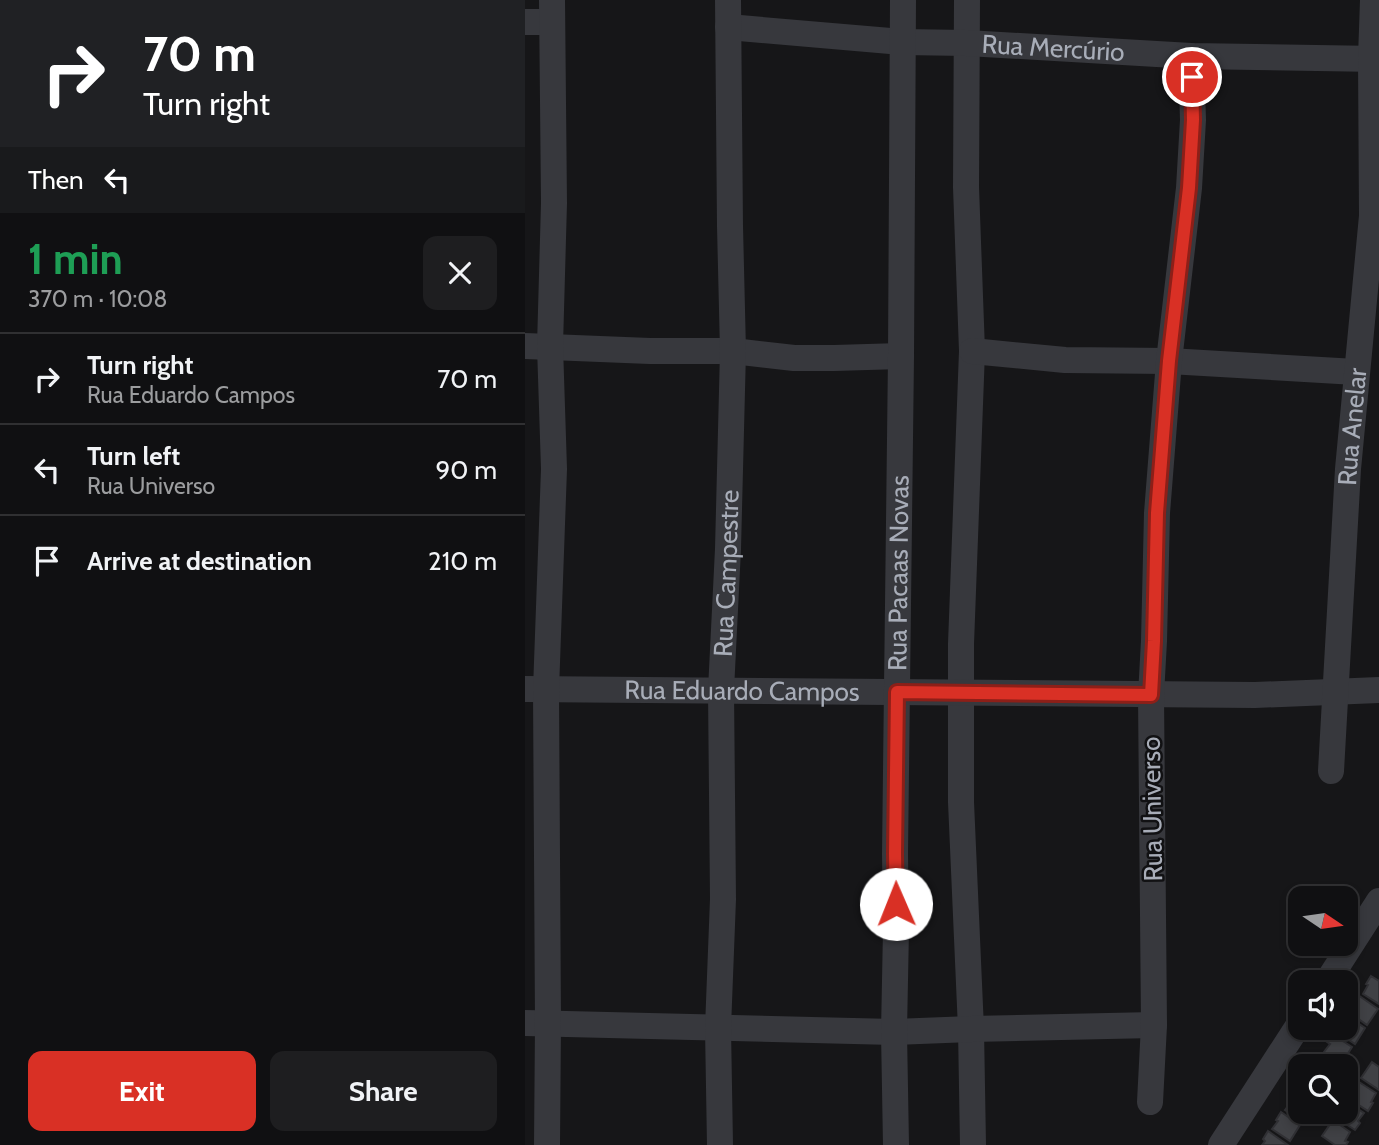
<!DOCTYPE html>
<html lang="en">
<head>
<meta charset="utf-8">
<style>
	body { margin:0; font-family:Cabin,sans-serif; background:#1e1e20; color:#f1f3f6; height:100vh; display:flex; flex-direction:column; font-size:26px; white-space:nowrap }
	* { box-sizing:border-box; margin:0 }
	p { font-size:23px; color:#9c9d9f }
	.icon { flex:none; width:38px; height:38px; fill:none; stroke:currentColor; stroke-width:2; stroke-linecap:round; stroke-linejoin:round }
	.map { position:relative; flex:1; overflow:hidden }
	.side { display:flex; flex-direction:column; background:#101012; width:525px }
	.side>* { flex:none }
	.hud { background:#202124; color:#fff; overflow:hidden }
	.needle { width:46px; rotate:103deg }
	.fabs { position:absolute; left:763px; top:886px; display:grid; gap:14px }
	.fabs a { display:grid; place-items:center; width:70px; height:70px; border-radius:14px; background:#101012; box-shadow:0 4px 10px #0003,0 0 0 2px #303032; font-size:35px }
	.pin { position:absolute; display:grid; place-items:center; width:60px; height:60px; color:#fff; margin:-30px; border:4px solid #fff; border-radius:50%; box-shadow:0 2px 7px #0007 }
	.me { position:absolute; width:77px; margin:-38px; rotate:359deg; stroke-linejoin:round; filter:drop-shadow(0 0 5px #0008) }
	.turn { display:flex; align-items:center; gap:24px; height:147px; padding:0 28px; font-size:32px }
	.turn .icon { width:91px; height:91px; stroke-width:2.5 }
	.turn b { display:block; font-size:49px; line-height:60px }
	.then { display:flex; align-items:center; height:66px; padding:0 28px; background:#0003; gap:14px; font-size:26px }
	.round { display:grid; place-items:center; flex:none; width:74px; height:74px; border-radius:14px; background:#1e1e20 }
	.summary { display:flex; align-items:center; justify-content:space-between; height:119px; padding:0 28px }
	h1 { font-size:42px; font-weight:700; line-height:52px; color:#1e9e55 }
	.primary-button { display:flex; gap:14px; margin-top:auto; padding:14px 28px }
	.primary-button a { flex:1; height:80px; border-radius:14px; background:#d93025; color:#fff; font-size:28px; font-weight:700; line-height:80px; text-align:center }
	.primary-button a+a { background:#1e1e20; color:#f1f3f6 }
	ul { padding:0; list-style:none }
	li { display:flex; align-items:center; gap:21px; height:91px; padding:0 28px; border-top:2px solid #303032 }
	li div { flex:1 }
	li b { display:block; font-size:26px }
	li em { font-style:normal }
	main { display:flex; flex:1; min-height:0 }
	.map>svg:first-child { display:block }
	.building { fill:#404145; stroke:#303034; stroke-width:2 }
	.lines { fill:none; stroke-linecap:round; stroke-linejoin:round }
	.minor { stroke:#37383d; stroke-width:26 }
	.route-casing { stroke:#8d1f18; stroke-width:18 }
	.route { stroke:#d93025; stroke-width:12 }
	.labels { text-anchor:middle; stroke-width:5; stroke-linejoin:round; paint-order:stroke }
	.street-label { font-size:26px; fill:#a8adb8; stroke:#111113 }
</style>
</head>
<body>
<main>
<section class="side">
<div class="hud">
<div class="turn"><svg class="icon" aria-label="right" viewBox="0 0 24 24"><path d="M7 20v-9h11M14 6l5 5-5 5"/></svg><div><b>70 m</b>Turn right</div></div>
<div class="then">Then<svg class="icon" aria-label="left" viewBox="0 0 24 24"><path d="M17 20v-9H6M10 6l-5 5 5 5"/></svg></div>
</div>
<div class="summary"><div><h1>1 min</h1><p>370 m · 10:08</p></div><a class="round"><svg class="icon" aria-label="close" viewBox="0 0 24 24"><path d="M6 6l12 12M18 6L6 18"/></svg></a></div>
<ul>
<li><svg class="icon" aria-label="right" viewBox="0 0 24 24"><path d="M7 20v-9h11M14 6l5 5-5 5"/></svg><div><b>Turn right</b><p>Rua Eduardo Campos</p></div><em>70 m</em></li>
<li><svg class="icon" aria-label="left" viewBox="0 0 24 24"><path d="M17 20v-9H6M10 6l-5 5 5 5"/></svg><div><b>Turn left</b><p>Rua Universo</p></div><em>90 m</em></li>
<li><svg class="icon" aria-label="arrive" viewBox="0 0 24 24"><path d="M6 21V4h12l-3 4 3 4H6"/></svg><div><b>Arrive at destination</b></div><em>210 m</em></li>
</ul>
<div class="primary-button"><a>Exit</a><a>Share</a></div>
</section>
<div class="map">
<svg width="854" height="1145" viewBox="0 0 854 1145">
	<rect width="100%" height="100%" fill="#161618"/>
	<!-- building -->
	<path class="building" d="M846,976l8,5v23l-16,-10 5,-9 -2,-1z
		M833,995l20,14 -11,16 -17,-12 5,-8 -2,-2z
		M821,1015l19,13 -10,16 -18,-12 3,-5h6z
		M807,1034l20,13 -10,16 -18,-11 6,-8 -3,-2z
		M794,1054l18,12h-22l2,-3 -3,-2z
		M847,1062l7,5v23l-18,-12z
		M834,1082l17,11 -5,9 2,1 -5,8 -20,-13z
		M768,1092l7,5v14h10l-7,11 -18,-12 6,-8 -3,-2z
		M821,1101l18,12 -6,8 2,2 -5,7 -20,-13 4,-6h7z
		M756,1112l19,13 -10,16 -18,-12 6,-8 -2,-1z
		M808,1120l17,12 -5,9 3,1 -2,3h-11l-13,-9z
		M743,1131l20,14h-26l3,-4 -2,-2z"/>
	<g class="lines">
		<!-- minor -->
		<g class="minor">
			<path d="M442,0l-1,187 6,164 -11,293v158l10,227 2,116"/>
			<path d="M0,22h27"/>
			<path id="s1" d="M203,27l174,15 65,1 224,13 188,3"/>
			<path d="M0,346l125,5h83l61,7h40l67,-2"/>
			<path d="M447,351l93,9 104,1 187,11"/>
			<path id="s2" d="M0,689l730,6 124,-5"/>
			<path id="s3" d="M806,771l17,-302 24,-253 -1,-158 2,-58"/>
			<path d="M802,982l52,-81"/>
			<path d="M0,1023l369,9 77,-3 183,-4"/>
			<path d="M625,1102l4,-77 -3,-330 3,-54 3,-128 12,-152 20,-173 4,-68 -2,-64"/>
			<path d="M22,1145l1,-122 -2,-333 8,-221 -4,-123 4,-143 -2,-203"/>
			<path id="s4" d="M195,1145l-2,-117 5,-129 -2,-209 7,-141 5,-198 -3,-125 -2,-226"/>
			<path id="s5" d="M371,1145l-2,-113 2,-103 -1,-75 6,-498 2,-356"/>
			<path d="M696,1145l79,-122"/>
		</g>
	</g>
	<g class="lines">
		<!-- route casing -->
		<g class="route-casing">
			<path id="route" d="M371,904l-1,-50 2,-162 254,3 3,-54 3,-128 12,-152 20,-173 4,-68 -1,-43"/>
		</g>
		<!-- route -->
		<use href="#route" class="route"/>
	</g>
	<g class="labels">
		<!-- street labels -->
		<g class="street-label">
			<text dy="9" stroke="none"><textPath href="#s1" startOffset="326">Rua Mercúrio</textPath></text>
			<text dy="9" stroke="none"><textPath href="#s3" startOffset="345">Rua Anelar</textPath></text>
			<text dy="9" stroke="none"><textPath href="#s4" startOffset="572">Rua Campestre</textPath></text>
			<text dy="9" stroke="none"><textPath href="#s5" startOffset="572">Rua Pacaas Novas</textPath></text>
			<text dy="9" stroke="none"><textPath href="#s2" startOffset="217">Rua Eduardo Campos</textPath></text>
			<text transform="translate(627 809) rotate(-91)" y="9">Rua Universo</text>
		</g>
	</g>
</svg>
<div class="fabs">
<a><svg class="needle" viewBox="-14 -14 28 28"><path d="M0-13l5 13h-10z" fill="#e53935"/><path d="M0 13l5-13h-10z" fill="#9c9d9f"/></svg></a>
<a><svg class="icon" aria-label="sound" viewBox="0 0 24 24"><path d="M4 9h4l5-4v14l-5-4H4zM17 9q2 3 0 6"/></svg></a>
<a><svg class="icon" aria-label="search" viewBox="0 0 24 24"><circle cx="10" cy="10" r="6"/><path d="M15 15l6 6"/></svg></a>
</div>
<div class="pin" style="left:667px;top:77px;background:#d93025"><svg class="icon" aria-label="arrive" viewBox="0 0 24 24"><path d="M6 21V4h12l-3 4 3 4H6"/></svg></div>
<svg class="me" style="left:371px;top:904px" viewBox="-20 -20 40 40"><circle r="19" fill="#fff"/><path d="M0-13L10 11 0 6-10 11z" fill="#d93025"/></svg>
</div>
</main>
</body>
</html>
